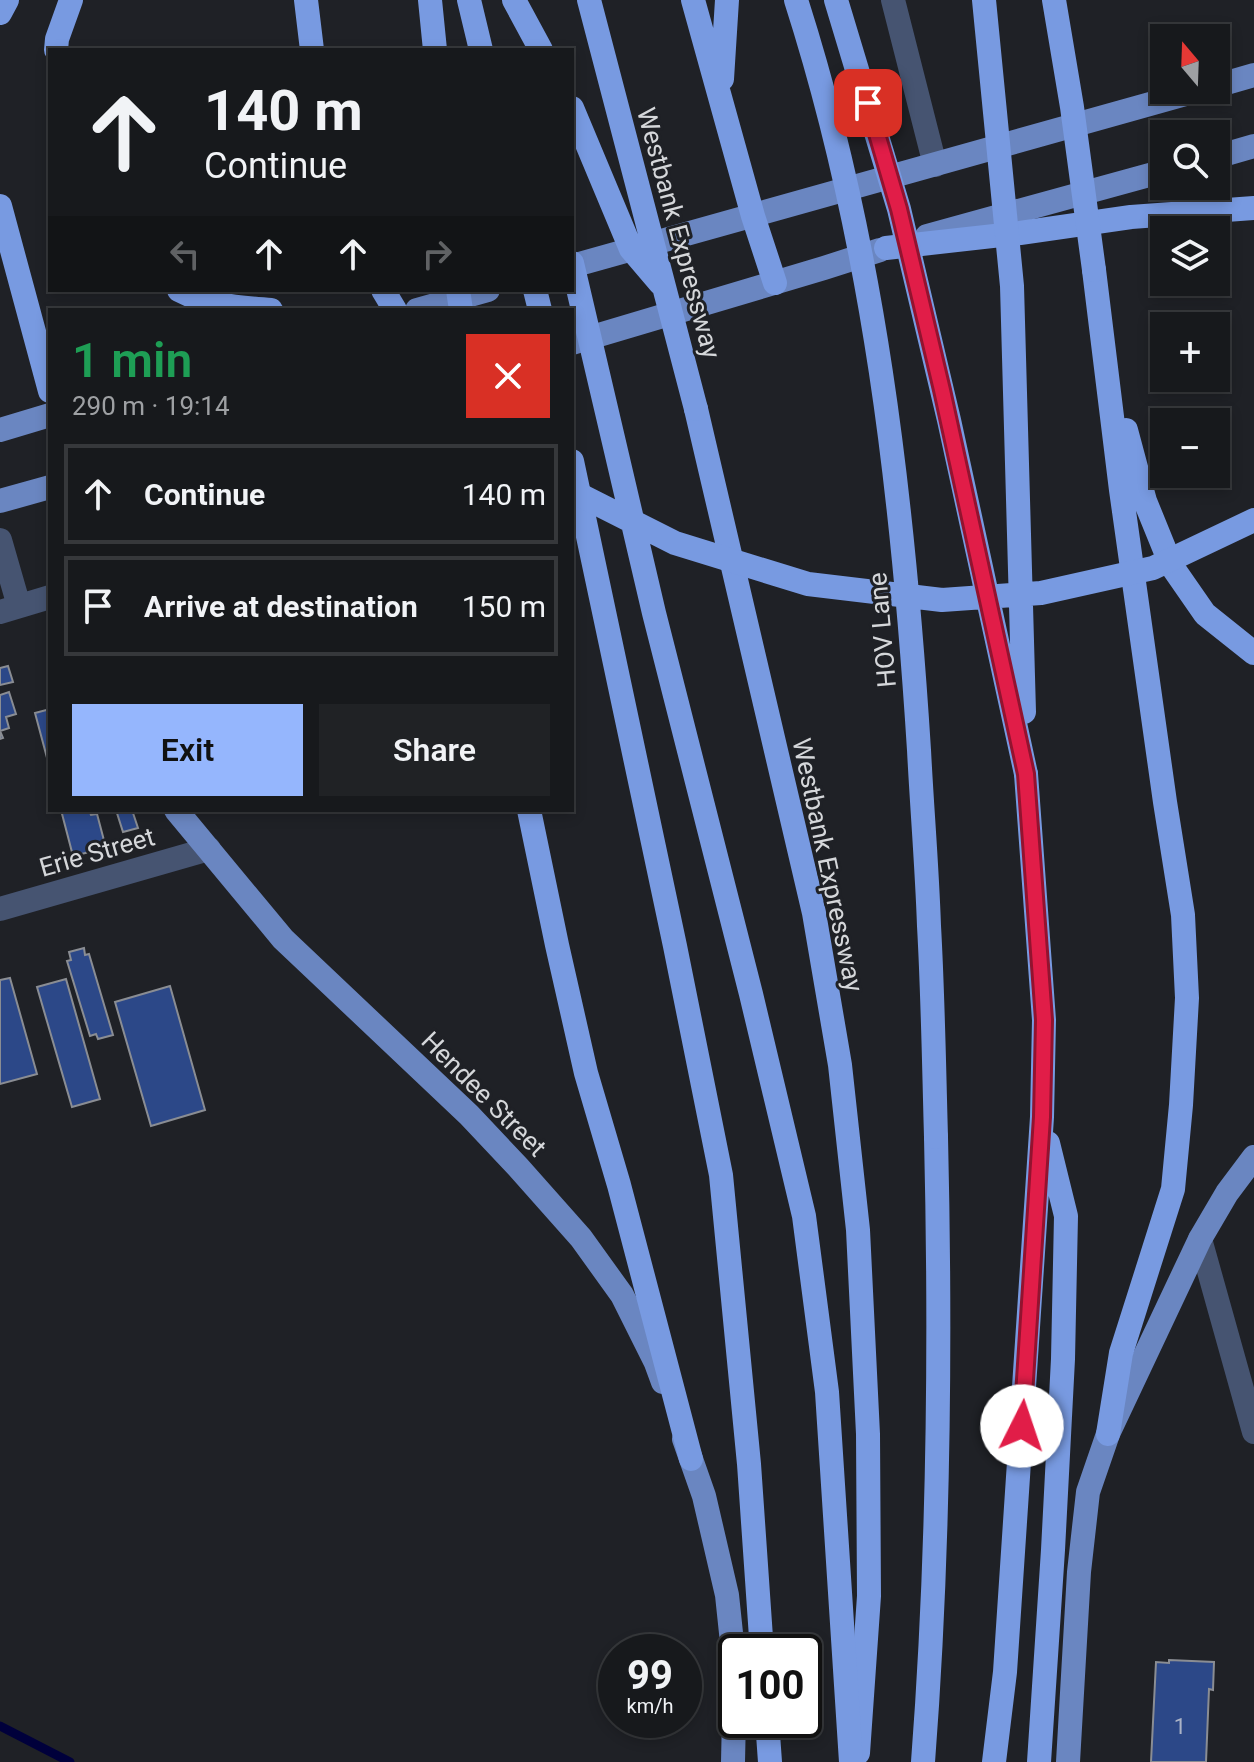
<!DOCTYPE html>
<html lang="en">
<head>
<meta charset="utf-8">
<style>
	body { margin:0; font-family:Roboto,sans-serif; background:#202225; color:#f1f3f6; height:100vh; display:flex; flex-direction:column; font-size:30px; white-space:nowrap }
	* { box-sizing:border-box; margin:0 }
	p { font-size:26px; color:#9ea0a3 }
	.icon { flex:none; width:44px; height:44px; fill:none; stroke:currentColor; stroke-width:2; stroke-linecap:round; stroke-linejoin:round }
	.map { position:relative; flex:1; overflow:hidden }
	.drawer { position:absolute; left:48px; top:308px; width:526px; height:504px; display:flex; flex-direction:column; background:#17191c; border-radius:0px; box-shadow:0 4px 12px #0003,0 0 0 2px #36383b }
	.drawer>* { flex:none }
	.banner { position:absolute; left:48px; top:48px; width:526px; height:244px; border-radius:0px; box-shadow:0 4px 12px #0003,0 0 0 2px #36383b; background:#17191c; color:#f1f3f6; overflow:hidden }
	.needle { width:52px; rotate:341deg }
	.tools { position:absolute; left:1150px; top:24px; display:grid; gap:16px }
	.tools a { display:grid; place-items:center; width:80px; height:80px; border-radius:0px; background:#17191c; box-shadow:0 4px 12px #0003,0 0 0 2px #36383b; font-size:40px }
	.speed { position:absolute; left:598px; top:1634px; display:flex; gap:16px; font-size:40px; font-weight:700; text-align:center }
	.speed>* { display:grid; place-content:center; width:104px; height:104px; border-radius:50%; background:#17191c; box-shadow:0 4px 12px #0003,0 0 0 2px #36383b; line-height:1 }
	.speed small { font-size:20px; font-weight:400 }
	.speed .limit { border:4px solid #111; border-radius:12px; background:#fff; color:#111 }
	.pin { position:absolute; display:grid; place-items:center; width:68px; height:68px; color:#fff; margin:-34px; border-radius:16px; box-shadow:0 4px 12px #0006 }
	.me { position:absolute; width:88px; margin:-44px; rotate:4deg; stroke-linejoin:round; filter:drop-shadow(0 0 6px #0008) }
	.turn { display:flex; align-items:center; gap:28px; height:168px; padding:0 24px; font-size:36px }
	.turn .icon { width:104px; height:104px; stroke-width:2.5 }
	.turn b { display:block; font-size:56px; line-height:68px }
	.lanes { display:flex; align-items:center; height:76px; padding:0 24px; background:#0003; justify-content:center; gap:40px; direction:ltr }
	.lanes .off { opacity:.35 }
	.round { display:grid; place-items:center; flex:none; width:84px; height:84px; border-radius:0px; background:#202225 }
	.headline { display:flex; align-items:center; justify-content:space-between; height:136px; padding:0 24px }
	h1 { font-size:48px; font-weight:600; line-height:60px; color:#1e9e55 }
	.button { display:flex; gap:16px; margin-top:auto; padding:16px 24px }
	.button a { flex:1; height:92px; border-radius:0px; background:#95b6fd; color:#111; font-size:32px; font-weight:600; line-height:92px; text-align:center }
	.button a+a { background:#202225; color:#f1f3f6 }
	ul { padding:0; list-style:none }
	li { display:flex; align-items:center; gap:24px; height:100px; margin:0 16px 12px; padding:0 8px; border:4px solid #36383b; border-radius:0px }
	li div { flex:1 }
	li b { display:block; font-size:30px }
	li em { font-style:normal }
	.map>svg:first-child { display:block }
	.lines { fill:none; stroke-linecap:round; stroke-linejoin:round }
	.stream { stroke:#00003b; stroke-width:9 }
	.building { fill:#2c4888; stroke:#8a8d93; stroke-width:2 }
	.minor { stroke:#465471; stroke-width:24 }
	.major { stroke:#6a86c1; stroke-width:24 }
	.highway { stroke:#789ae1; stroke-width:24 }
	.highway-bridge { stroke:#789ae1; stroke-width:24 }
	.route-casing { stroke:#92132f; stroke-width:20 }
	.route { stroke:#e11d48; stroke-width:14 }
	.labels { text-anchor:middle; stroke-width:6; stroke-linejoin:round; paint-order:stroke }
	.number-label { font-size:22px; fill:#abb3c6 }
	.street-label { font-size:26px; fill:#d5d7da; stroke:#1f2126 }
</style>
</head>
<body>
<div class="map">
<svg width="1254" height="1762" viewBox="0 0 1254 1762">
	<rect width="100%" height="100%" fill="#1f2126"/>
	<g class="lines">
		<!-- stream -->
		<path class="stream" d="M0,1726l70,36"/>
	</g>
	<!-- building -->
	<path class="building" d="M8,666l5,16 -13,3v-17z
		M9,692l7,22 -10,3 3,11 -9,3 3,7 -3,1v-44z
		M50,709v60l-15,-56z
		M61,810h28l2,5 6,-1 9,34 -33,8z
		M116,810h16l6,18 -15,4z
		M84,948l1,7 4,-1 24,81 -15,4 -2,-5 -6,2 -23,-75 4,-1 -2,-8z
		M10,978l27,96 -37,10v-104z
		M66,979l34,120 -28,8 -35,-120z
		M170,986l35,124 -54,16 -36,-124z
		M1169,1660l45,2 -1,28 -4,-1 -3,73h-55l5,-100 13,1z"/>
	<g class="lines">
		<!-- minor -->
		<path class="minor" d="M893,0l42,165
			M0,540l19,66
			M0,612l50,-15
			M0,909l209,-60
			M1200,1239l54,193"/>
		<!-- major -->
		<path class="major" d="M1216,86l38,-11
			M1216,157l38,-11
			M927,236l237,-65
			M572,266l628,-176
			M417,310l71,-20
			M572,343l252,-75 56,-18
			M0,430l50,-15
			M0,501l50,-14
			M176,810l107,129 186,176 49,52 63,71 41,57 34,68 7,19
			M684,1439l20,57 23,99 8,76 -2,91
			M1068,1762l11,-190 9,-80 20,-58 92,-195 27,-46 27,-36"/>
		<!-- highway -->
		<path class="highway" d="M306,0l6,50
			M430,0l5,50
			M469,0l12,50
			M514,0l27,50
			M693,0l60,216 22,67
			M0,13l7,-13
			M56,50l1,-11 14,-39
			M722,79l5,-79
			M0,206l50,185
			M886,248l134,-15 111,-16 123,-9
			M1094,270l27,220 44,312 18,113 4,83 -6,107 -8,84 -52,164 -13,81
			M179,290c31,16 57,17 92,20
			M383,290l12,20
			M535,290l5,20
			M696,409l118,504 26,152 18,165 10,204 1,162 -11,157
			M1126,430l19,71 26,64 34,49 49,39
			M572,461l103,485 46,229 28,289 13,188
			M529,810l28,135 29,128 33,112 72,274
			M767,1720l3,42
			M923,1762c16,-208 18,-416 13,-625
			M994,1762l11,-90 37,-555 2,-97 -18,-246
			M1039,1762l14,-212 10,-191 3,-143 -18,-73"/>
		<!-- highway-bridge -->
		<path class="highway-bridge" d="M589,0l107,409
			M796,0c78,243 107,497 123,750 3,59 8,117 10,176 4,70 5,141 7,211
			M836,0l63,209 50,211 77,354
			M984,0l28,286 12,426
			M1054,0l18,107 22,163
			M572,108l59,141 29,34
			M572,263l82,350 97,381 53,222 23,176 24,370
			M458,290l3,20
			M572,491l103,52 133,41 134,16 99,-7 112,-25 101,-48"/>
	</g>
	<g class="lines">
		<!-- route casing -->
		<g class="route-casing">
			<path id="route" d="M868,103l31,106 43,181 84,384 18,246 -2,97 -20,309"/>
		</g>
		<!-- route -->
		<use href="#route" class="route"/>
	</g>
	<g class="labels">
		<!-- number labels -->
		<g class="number-label">
			<text x="1180" y="1734">1</text>
		</g>
		<!-- street labels -->
		<g class="street-label">
			<text transform="translate(679 233) rotate(75)" y="9">Westbank Expressway</text>
			<text transform="translate(882 630) rotate(-95)" y="9">HOV Lane</text>
			<text transform="translate(97 852) rotate(-16)" y="9">Erie Street</text>
			<text transform="translate(828 865) rotate(78)" y="9">Westbank Expressway</text>
			<text transform="translate(484 1094) rotate(45)" y="9">Hendee Street</text>
		</g>
	</g>
</svg>
<div class="tools">
<a><svg class="needle" viewBox="-14 -14 28 28"><path d="M0-13l5 13h-10z" fill="#e53935"/><path d="M0 13l5-13h-10z" fill="#9ea0a3"/></svg></a>
<a><svg class="icon" aria-label="search" viewBox="0 0 24 24"><circle cx="10" cy="10" r="6"/><path d="M15 15l6 6"/></svg></a>
<a><svg class="icon" aria-label="layers" viewBox="0 0 24 24"><path d="M12 4l9 5-9 5-9-5zM3 14l9 5 9-5"/></svg></a>
<a>+</a>
<a>−</a>
</div>
<div class="speed"><div>99<small>km/h</small></div><div class="limit">100</div></div>
<div class="pin" style="left:868px;top:103px;background:#d93025"><svg class="icon" aria-label="arrive" viewBox="0 0 24 24"><path d="M6 21V4h12l-3 4 3 4H6"/></svg></div>
<svg class="me" style="left:1022px;top:1426px" viewBox="-20 -20 40 40"><circle r="19" fill="#fff"/><path d="M0-13L10 11 0 6-10 11z" fill="#e11d48"/></svg>
<div class="banner">
<div class="turn"><svg class="icon" aria-label="ahead" viewBox="0 0 24 24"><path d="M12 20V5M6 11l6-6 6 6"/></svg><div><b>140 m</b>Continue</div></div>
<div class="lanes"><svg class="icon off" aria-label="left" viewBox="0 0 24 24"><path d="M17 20v-9H6M10 6l-5 5 5 5"/></svg><svg class="icon" aria-label="ahead" viewBox="0 0 24 24"><path d="M12 20V5M6 11l6-6 6 6"/></svg><svg class="icon" aria-label="ahead" viewBox="0 0 24 24"><path d="M12 20V5M6 11l6-6 6 6"/></svg><svg class="icon off" aria-label="right" viewBox="0 0 24 24"><path d="M7 20v-9h11M14 6l5 5-5 5"/></svg></div>
</div>
<section class="drawer">
<div class="headline"><div><h1>1 min</h1><p>290 m · 19:14</p></div><a class="round" style="background:#d93025;color:#fff"><svg class="icon" aria-label="close" viewBox="0 0 24 24"><path d="M6 6l12 12M18 6L6 18"/></svg></a></div>
<ul>
<li><svg class="icon" aria-label="ahead" viewBox="0 0 24 24"><path d="M12 20V5M6 11l6-6 6 6"/></svg><div><b>Continue</b></div><em>140 m</em></li>
<li><svg class="icon" aria-label="arrive" viewBox="0 0 24 24"><path d="M6 21V4h12l-3 4 3 4H6"/></svg><div><b>Arrive at destination</b></div><em>150 m</em></li>
</ul>
<div class="button"><a>Exit</a><a>Share</a></div>
</section>
</div>
</body>
</html>
